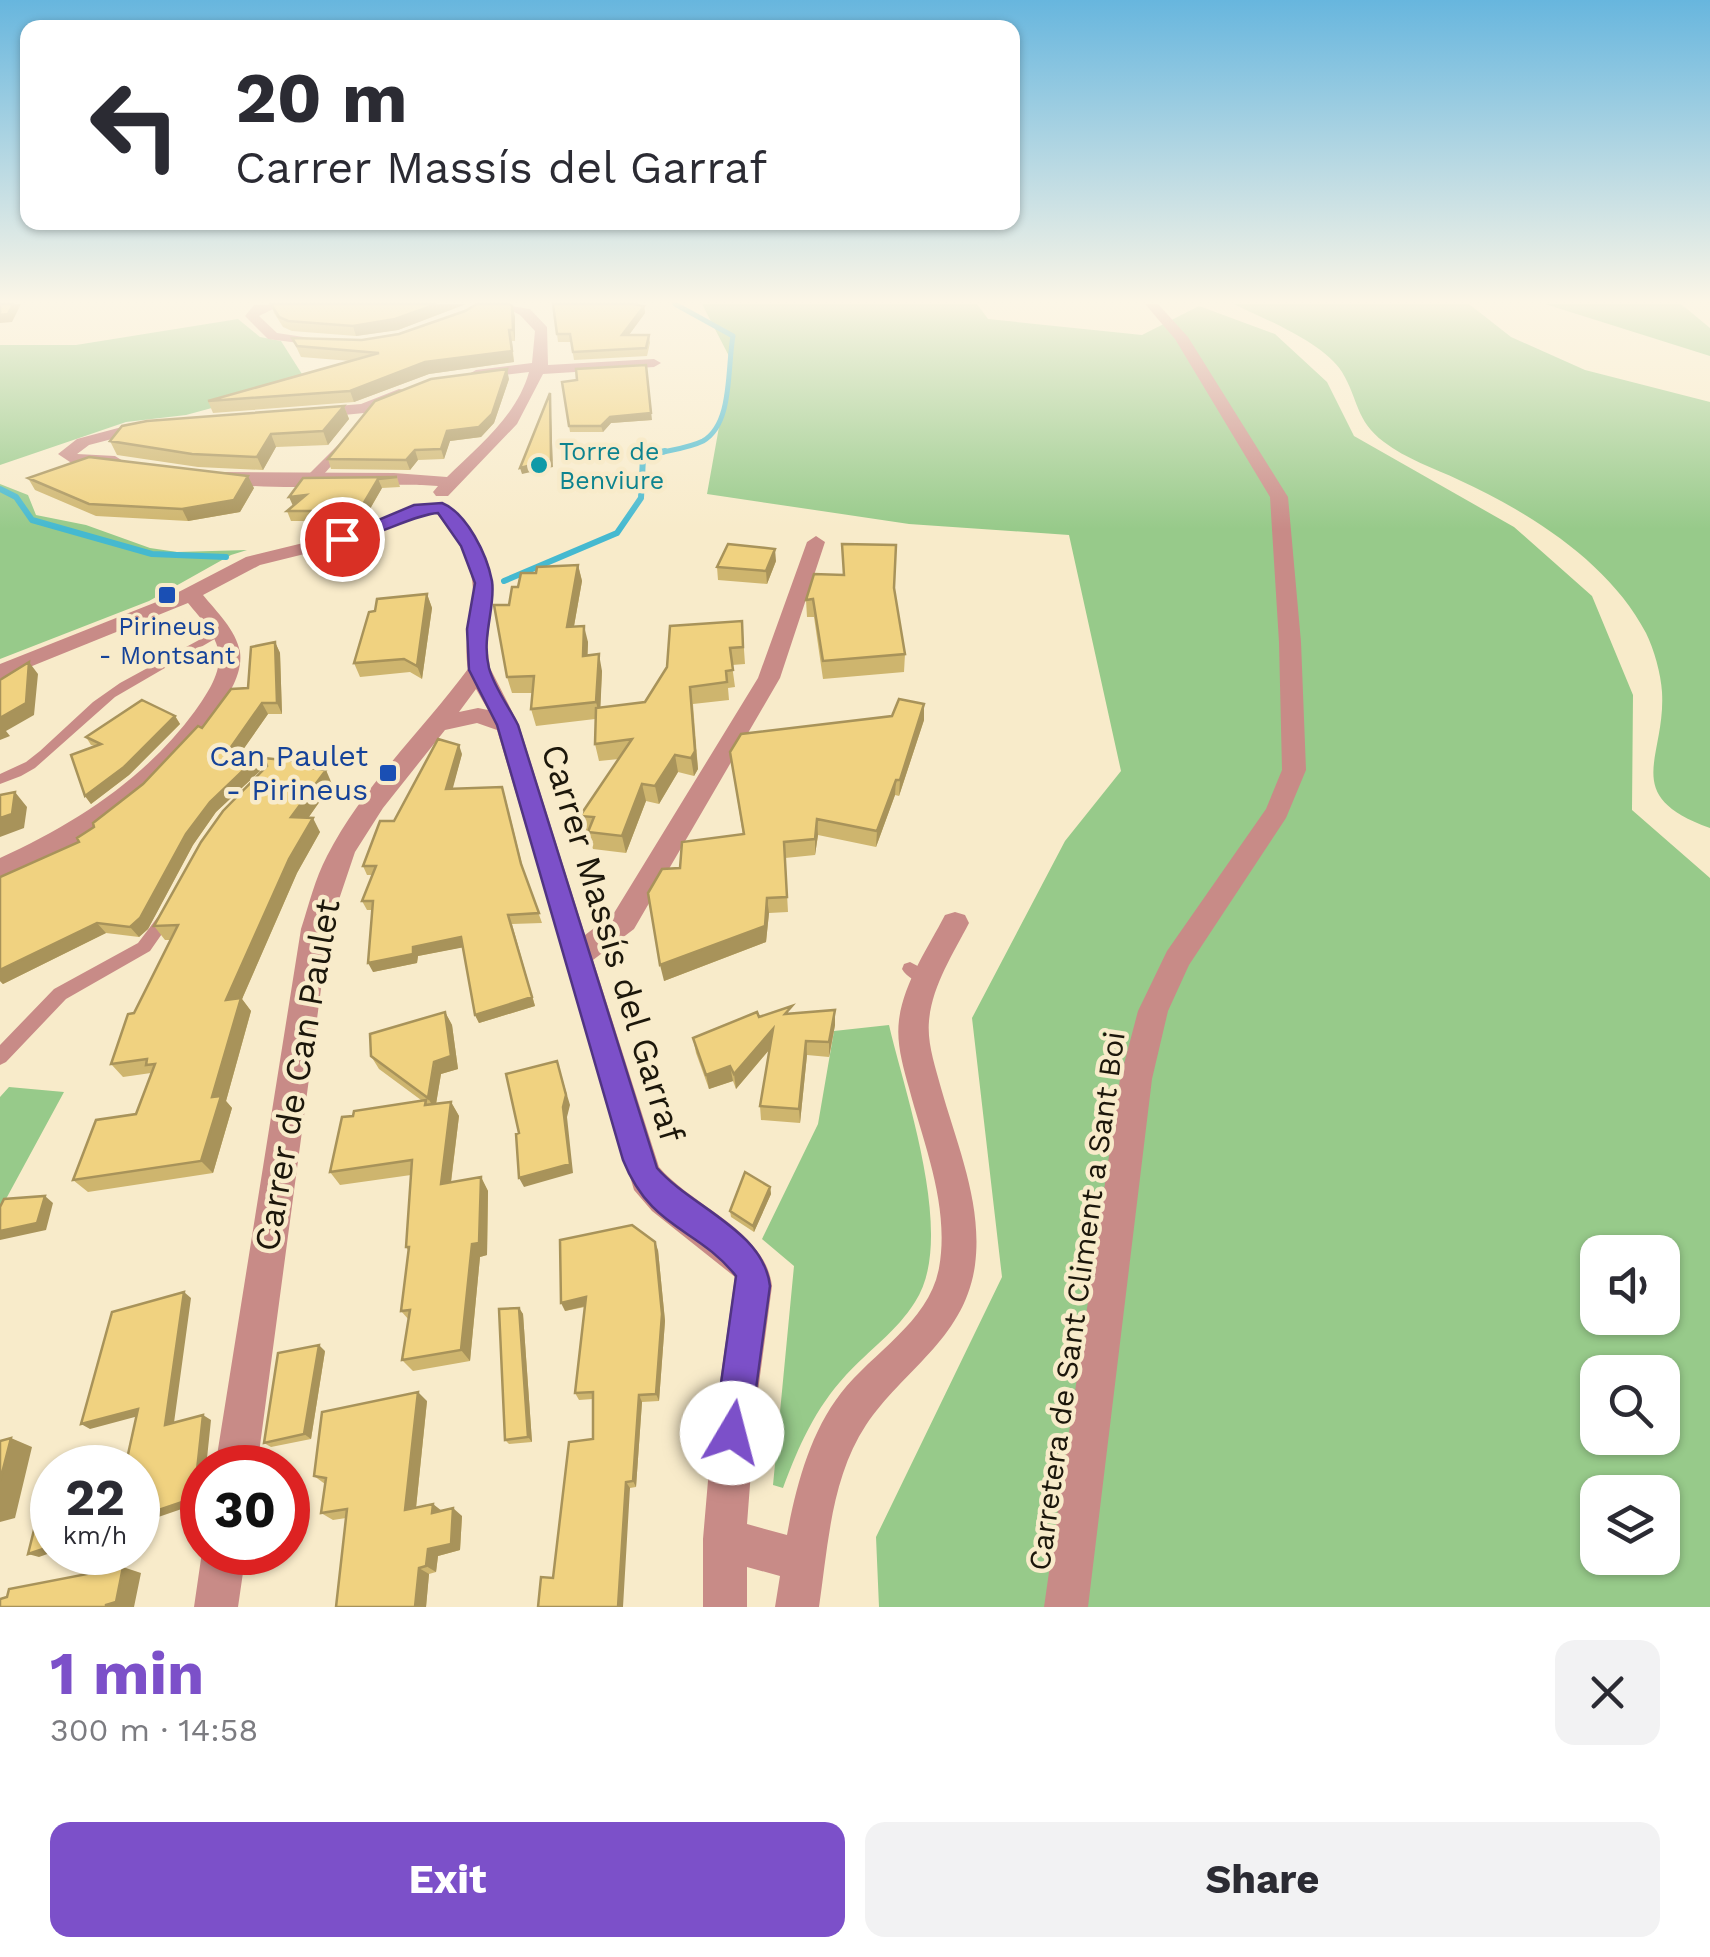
<!DOCTYPE html>
<html lang="en">
<head>
<meta charset="utf-8">
<style>
	body { margin:0; font-family:"Work Sans",sans-serif; background:#f2f2f3; color:#2b2b33; height:100vh; display:flex; flex-direction:column; font-size:38px; white-space:nowrap }
	* { box-sizing:border-box; margin:0 }
	p { font-size:32px; color:#7c7c81 }
	.icon { flex:none; width:55px; height:55px; fill:none; stroke:currentColor; stroke-width:2; stroke-linecap:round; stroke-linejoin:round }
	.map { position:relative; height:1607px; overflow:hidden }
	.drawer { display:flex; flex-direction:column; background:#fff; flex:1 }
	.drawer>* { flex:none }
	.guide { position:absolute; left:20px; top:20px; width:1000px; height:210px; border-radius:20px; box-shadow:0 2px 8px #0004; background:#fff; color:#2b2b33; overflow:hidden }
	.buttons { position:absolute; left:1580px; top:1235px; display:grid; gap:20px }
	.buttons a { display:grid; place-items:center; width:100px; height:100px; border-radius:20px; background:#fff; box-shadow:0 2px 8px #0004; font-size:50px }
	.speed { position:absolute; left:30px; top:1445px; display:flex; gap:20px; font-size:50px; font-weight:700; text-align:center }
	.speed>* { display:grid; place-content:center; width:130px; height:130px; border-radius:50%; background:#fff; box-shadow:0 2px 8px #0004; line-height:1 }
	.speed small { font-size:25px; font-weight:400 }
	.speed .limit { border:15px solid #d22; background:#fff; color:#111 }
	.pin { position:absolute; display:grid; place-items:center; width:85px; height:85px; color:#fff; margin:-42px; border:5px solid #fff; border-radius:50%; box-shadow:0 2px 10px #0007 }
	.me { position:absolute; width:110px; margin:-55px; rotate:8deg; stroke-linejoin:round; filter:drop-shadow(0 0 8px #0008) }
	.turn { display:flex; align-items:center; gap:35px; height:210px; padding:0 50px; font-size:45px }
	.turn .icon { width:130px; height:130px; stroke-width:2.5 }
	.turn b { display:block; font-size:70px; line-height:85px }
	.round { display:grid; place-items:center; flex:none; width:105px; height:105px; border-radius:20px; background:#f2f2f3 }
	.head { display:flex; align-items:center; justify-content:space-between; height:170px; padding:0 50px }
	h1 { font-size:60px; font-weight:700; line-height:75px; color:#7c50c9 }
	.button { display:flex; gap:20px; margin-top:auto; padding:20px 50px }
	.button a { flex:1; height:115px; border-radius:20px; background:#7c50c9; color:#fff; font-size:40px; font-weight:700; line-height:115px; text-align:center }
	.button a+a { background:#f2f2f3; color:#2b2b33 }
	.map>svg:first-child { display:block }
	.green { fill:#97ca8a; fill-rule:evenodd }
	.lines { fill:none; stroke-linecap:round; stroke-linejoin:round }
	.stream-far1 { stroke:#45b9d0; stroke-width:5 }
	.stream { stroke:#45b9d0; stroke-width:6 }
	.service { fill:#c88b87; fill-rule:evenodd }
	.pedestrian { fill:#c88b87; fill-rule:evenodd }
	.minor { fill:#c88b87; fill-rule:evenodd }
	.tertiary { fill:#c88b87; fill-rule:evenodd }
	.wall { fill:#ceb56e }
	.shaded-wall { fill:#a8935a }
	.building { fill:#f0d280; stroke:#a8935a; stroke-width:2.5 }
	.route { fill:#7c50c9; stroke:#513483; stroke-width:2.5 }
	.culture-dot { fill:#0f9aa8; stroke:#f8ebca; stroke-width:4 }
	.transit-dot { fill:#1a4fb4; stroke:#f8ebca; stroke-width:4 }
	.labels { text-anchor:middle; stroke-width:9; stroke-linejoin:round; paint-order:stroke }
	.far-culture-label { font-size:25px; fill:#0d838f; stroke:#f8ebca; text-anchor:start }
	.far-transit-label { font-size:25px; fill:#164399; stroke:#f8ebca }
	.transit-label { font-size:30px; fill:#164399; stroke:#f8ebca; text-anchor:end }
	.street-label { font-size:30px; fill:#1c170b; stroke:#f8ebca }
	.near-street-label { font-size:35px; fill:#1c170b; stroke:#f8ebca }
</style>
</head>
<body>
<div class="map">
<svg width="1710" height="1607" viewBox="0 0 1710 1607">
	<rect width="100%" height="100%" fill="#f8ebca"/>
	<!-- green -->
	<path class="green" d="M702,304h275l11,15 154,16 57,-29 76,28 52,48 27,54 160,91 78,69 41,99 -1,115 78,68v729h-831l-3,-70 126,-260 -30,-259 93,-177 56,-70 -52,-236 -160,-11 -202,-30 24,-134zM1598,1252h64v66h-64zM1598,1372h64v66h-64zM1598,1492h64v66h-64z
		M1233,304h236l42,33 74,33 125,32v426c-91,-33 -44,-69 -48,-136 -1,-18 -8,-43 -16,-59 -37,-71 -117,-121 -187,-153 -25,-12 -53,-21 -75,-38 -29,-22 -25,-42 -42,-70 -18,-29 -79,-54 -109,-68z
		M1545,304h136l29,24v28z
		M238,319l22,18 21,4 26,41 -121,33 -60,7 -126,43v-120h76z
		M0,484l28,11 8,20 50,10 64,23 27,4 70,-2 -16,5 -82,46 -149,58z
		M889,1025c16,70 68,214 26,277 -18,29 -46,48 -69,73 -31,34 -47,70 -63,113l-10,-3 21,-219 -32,-27 56,-115 16,-93z
		M9,1087l55,5 -64,118v-113z"/>
	<g class="lines">
		<!-- stream-far1 -->
		<path class="stream-far1" d="M655,454c15,-4 34,-6 48,-13 30,-17 24,-73 30,-105l-58,-32"/>
		<!-- stream -->
		<path class="stream" d="M0,489l16,8 16,23 120,34 74,3
			M504,581l113,-48 24,-35 2,-41 22,-6"/>
		<!-- service -->
		<path class="service" d="M221,628l6,3 -2,2 -110,64 -80,71 -14,8 -21,8v-10l26,-12 14,-11 53,-49 27,-19z
			M165,912l5,2 3,4 -23,33 -84,48 -60,63 -6,3v-20l54,-56 84,-46 22,-29z
			M910,962l23,12 2,5 -2,5c-10,3 -26,-6 -31,-15l2,-5z"/>
		<!-- pedestrian -->
		<path class="pedestrian" d="M345,438l6,4 -1,3 -35,39h-10v-6z"/>
		<!-- minor -->
		<path class="minor" d="M283,304l-24,12 18,17 53,8v6l-62,-8 -23,-23 9,-11z
			M499,304l31,5 17,18 1,38 106,-6 7,4 -7,4 -111,7 -26,50 -69,72h-12l-3,-4 5,-6 -16,-1c-39,-2 -189,10 -213,-8l9,-5 176,1 53,4c31,-31 70,-61 82,-105l-53,6 -7,-4 7,-4 56,-7 3,-32 -15,-16z
			M399,389l5,1v6l-40,17 -51,5 -8,-5 8,-5 48,-4z
			M148,420l8,5 -2,3 -65,17 -12,9 38,2 8,5 -2,4 -48,-1 -15,-10 19,-15z
			M441,503l21,16 26,43 5,31 -6,53 3,22 29,57 66,210 29,-22 144,-235 49,-136 9,-6 9,6 -45,136 -146,251 -41,31 66,207c34,40 106,63 113,119l-16,120 -9,118 40,11c9,-49 23,-102 54,-142 32,-41 88,-71 98,-125 11,-61 -15,-123 -30,-180 -6,-22 -13,-45 -10,-68 5,-38 29,-72 46,-105l10,-3 10,3 4,8c-16,31 -37,63 -40,98 -2,22 6,45 12,67 16,57 42,116 34,177 -10,73 -71,104 -109,160 -35,53 -38,121 -47,182h-44l5,-31 -33,-9v40h-44v-68l8,-93 24,-169 -83,-66 -18,-21 -137,-460 -20,-7 -32,7 -62,78 -28,44 -26,77 -72,539h-42l86,-539c8,-25 14,-50 26,-73 36,-70 95,-125 141,-187 -4,-22 1,-41 4,-63 6,-41 -15,-68 -40,-98zM476,689l12,21 -10,-2 -19,4z
			M420,504l6,1v8l-77,30 -89,22 -57,30c13,16 33,35 37,57 3,23 -13,45 -25,63 -49,73 -130,138 -215,164v-21c75,-34 146,-80 195,-147 11,-16 25,-35 24,-56 -2,-21 -19,-37 -31,-52l-188,76v-15l169,-67 77,-40 90,-22z
			M202,1552h44l-8,55h-44z"/>
		<!-- tertiary -->
		<path class="tertiary" d="M1145,304h13l30,33 100,160 13,145 5,128 -20,48 -97,147 -21,46 -16,68 -64,528h-44l76,-528 18,-68 29,-60 99,-142 16,-39 -3,-128 -9,-145 -95,-158z"/>
	</g>
	<!-- wall -->
	<path class="wall" d="M271,304h195l-68,26 -42,6 -64,-5 -9,-4 -9,-14z
		M644,306l1,7 -16,22h20l1,8 -3,13 -73,4 -3,-18h-13l-1,-8z
		M465,311l50,5v25h-3l2,21 -85,12 -75,28 -141,11 -5,-12 143,-40 -50,-4 -9,-19 70,2 37,-6z
		M509,379l-15,44 -13,14 -31,4 -6,18 -26,1 -8,10 -79,-1 -3,-10z
		M562,382l90,38 -41,3 -8,9h-33z
		M344,406l5,13 -21,26 -52,2 -13,23 -65,-3 -81,-12 -7,-14z
		M397,477l3,10 -18,1 -19,33h-72l-4,-10 6,-5 10,-28z
		M28,478l226,10 -14,24 -52,9 -92,-5 -61,-26z
		M776,561l-9,23 -49,-4 -1,-13z
		M578,565l4,16 -8,45 14,16 -1,14 15,15 -2,36 45,-5 97,-81 3,43 -13,1 3,22 -7,1 1,12 -36,4 5,65 -4,7 -16,-4 -19,32 -13,-3 -20,52 -33,-4 -5,-15h-3l-5,-18 39,-57 -20,2 -4,-17v-25l-59,7 -5,-17 2,-16h-21l-5,-16 2,-72 27,-32z
		M894,590l11,64 -1,18 -81,7 -9,-62h-7l-1,-17z
		M427,594l5,14 -10,71 -12,-7 -50,5 -6,-14 21,-52z
		M275,642l5,11 2,61h-14l-28,40 3,5 11,1 6,11 -44,41 -23,33 -45,84 -9,8 -33,-4 -103,51 -3,-3v-104l79,-35 123,-114 46,-40z
		M924,704v16l-25,76 -4,-1 -19,52 -58,-12 -3,20 -30,3 3,54 -19,1 -3,29 -102,39 16,-113 63,-33 -13,-83 162,-36z
		M175,716l5,8 -51,51 -38,29 -6,-8 10,-50 -4,-1 -5,-8z
		M462,754l-10,35 53,7 19,76 18,51 -30,1 23,82 -56,17 -4,-8 -12,-68 -45,9 -1,7 -44,9 -1,-62h-5l-5,-9 10,-26h-5l-4,-9 31,-45z
		M312,763l3,6 17,15 -24,34 12,14 -23,41 -55,126 9,12 -25,90 6,7 -19,65 -125,19 -15,-12 63,-66 15,-41 -28,4 -12,-13 59,-124h-5l-11,-14z
		M445,1012l7,13 6,44 -17,5 -5,30 15,-2 8,14 -8,67 30,-6 7,14 -1,64 -7,2 -10,104 -57,10 -11,-11 7,-40 -8,-9 8,-59 -3,-5 5,-72 -71,10 -10,-13 91,-72 -42,-31 -8,-13z
		M793,1013l42,12 -6,32 -22,-2 -7,68 -39,-3 -1,-14 9,-56 -33,39 -3,-8 -24,8 -13,-36 -3,-15 66,-21z
		M770,1187l1,7 -17,38 -23,-15 -1,-6z
		M658,1250l7,71 -6,80 -17,1 -6,85 -6,1 -77,90 40,-139v-40l-14,1 -4,-7 10,-86 -20,4z
		M519,1308l4,6 9,128 -23,2 -4,-4z
		M325,1351l-14,88 -40,8 -7,-4z
		M427,1401l-11,107 46,8 -2,34 -22,6 -2,16 -7,2 -3,33h-90l10,-89 -13,2 -12,-7 4,-29 -11,-8z"/>
	<!-- shaded-wall -->
	<path class="shaded-wall" d="M13,304h8l-9,18 -12,1v-8z
		M437,304h29l-68,26 -42,6 -3,-10z
		M512,306l3,10v25l-2,-11z
		M644,306l1,7 -22,30 -1,-8z
		M509,330l5,32 -85,12 -75,28 -4,-11z
		M646,365l6,55 -41,3 -8,9 -2,-6z
		M507,369l2,10 -15,44 -13,14 -31,4 -6,18 -3,-10 6,-18z
		M550,393l3,74 -31,7 -2,-6z
		M344,406l5,13 -21,26 -5,-14z
		M271,434l5,13 -13,23 -6,-13z
		M415,450l3,10 -8,10 -4,-10z
		M248,476l6,12 -14,24 -52,9 -6,-12z
		M378,479l4,9 -19,33 -4,-10z
		M306,495l-13,11 -4,-9z
		M775,549l1,12 -9,23 -1,-13z
		M578,565l4,16 -11,62 -4,-16z
		M427,594l5,14 -10,71 -5,-13z
		M584,626l4,16 -1,31 -4,-17z
		M275,642l5,11 2,61 -5,-11z
		M599,654l3,17 -2,47 -4,-16z
		M29,662l9,12 -4,41 -28,16 4,5 -10,4v-22z
		M690,687l8,82 -4,7 -3,-18z
		M262,703l6,11 -28,40 3,5 -16,-2 4,-10z
		M924,704v16l-25,76 1,-16z
		M175,716l5,8 -51,51 -38,29 -6,-8z
		M459,745l3,9 -12,45 -4,-10z
		M675,755l3,17 -19,32 -4,-18z
		M254,760l6,11 -44,41 -23,33 -45,84 -9,8 -9,-10 56,-93 24,-32z
		M326,770l6,14 -33,47 -8,-14z
		M896,780l-1,15 -19,52 1,-16z
		M642,784l4,17 -20,52 -4,-17z
		M15,792l12,15 -3,21 -24,9v-19z
		M313,818l7,14 -23,41 -55,126 9,12 -25,90 6,7 -19,65 -12,-12 25,-161 63,-141z
		M817,819l1,16 -3,20v-16z
		M767,898l2,15 -3,29 -102,39 -4,-16z
		M508,915l27,91 -56,17 -4,-8z
		M97,923l9,10 -103,51 -3,-3v-11z
		M461,937l4,10 -47,9 -1,7 -44,9 -5,-9 45,-16z
		M835,1010v15l-6,32v-15z
		M445,1012l7,13 6,44 -17,5 -6,36 -7,-12z
		M773,1029l1,15 -38,45 -2,-15z
		M806,1041l1,14 -7,68 -1,-14z
		M557,1061l13,44 -3,12 6,56 -49,14 -5,-9z
		M730,1066l3,15 -24,8 -3,-14z
		M451,1102l8,14 -10,81 -8,-13z
		M481,1177l7,14 -1,64 -7,2 -10,104 -9,-11 11,-106z
		M770,1187l1,7 -17,38 -1,-6z
		M45,1196l8,7 -7,27 -46,10v-9z
		M655,1242l3,8 7,71 -6,80 -3,-7z
		M184,1292l7,6 -18,132 -8,-5z
		M586,1297l4,8 -25,6 -4,-8z
		M519,1308l4,6 9,128 -4,-5z
		M319,1345l6,6 -14,88 -7,-5z
		M418,1392l9,9 -12,116 -10,-7z
		M639,1395l3,7 -6,85 -3,-6z
		M138,1409l8,5 -56,15 -9,-5z
		M203,1415l8,5 -5,48h-4v34l-64,22v-7z
		M11,1438l21,9 -17,71 -15,4v-41z
		M626,1482l4,6 -7,119h-5z
		M433,1504l9,7 -10,2z
		M453,1508l9,8 -2,34 -22,6 -2,16 -10,-6 2,-17z
		M52,1546l1,6 -14,5 -11,-3z
		M123,1567l18,6 -7,34h-28z
		M419,1568l10,6 -3,33h-11z"/>
	<!-- building -->
	<path class="building" d="M0,304h13l-5,10 -8,1z
		M271,304h166l-42,15 -42,7 -65,-5 -9,-4z
		M477,304h32l3,2 1,24h-4l3,21 -87,11 -75,29 -142,10 171,-48 -82,-7 -5,-8 70,2 37,-6 66,-23z
		M553,304h80l11,2 -22,29h27l-3,13 -73,4 -3,-18h-13z
		M646,365l5,48 -41,4 -9,9h-32l-7,-44 15,-2 -1,-11z
		M507,369l-15,45 -13,13 -32,4 -6,18 -26,1 -9,10 -78,-1 47,-58 56,-22z
		M550,393l1,67 -31,8z
		M344,406l-21,25 -52,3 -14,23 -65,-3 -82,-13 12,-15 25,-5z
		M89,457l159,19 -14,24 -52,9 -93,-5 -61,-26z
		M397,477l-19,2 -19,32h-72l19,-16 -17,2 14,-19z
		M728,544l47,5 -9,22 -49,-4z
		M842,544l54,1 -2,43 11,66 -82,7 -10,-62 -7,1 8,-26 30,1z
		M578,565l-11,62 17,-1 -1,30 16,-2 -3,48 -65,7 3,-33 -27,1 -13,-72h15l3,-18h6l3,-14h15l1,-6z
		M427,594l-10,72 -13,-7 -50,4 15,-51 6,-1 2,-12z
		M742,621l1,26 -13,1 3,22 -7,1 1,11 -37,5 5,64 -4,7 -16,-3 -20,31 -13,-2 -20,52 -34,-4 6,-15 -14,-1 52,-77 -37,5 1,-36 49,-6 22,-35 3,-41z
		M275,642l2,61h-15l-31,44 6,1 -10,9 27,3 -44,42 -24,32 -46,84 -10,9 -33,-4 -97,47v-93l79,-35 -2,-4 17,-11 -1,-4 50,-39 55,-58 4,2 29,-39 17,-1 3,-41z
		M29,662l-3,41 -26,15v-38z
		M899,699l25,5 -24,76h-4l-19,51 -60,-12 -2,20 -31,3 3,55 -20,1 -2,28 -105,39 -12,-72 14,-24 18,-1 2,-26 62,-8 -14,-82 11,-18 151,-18z
		M142,700l33,16 -51,51 -39,29 -14,-41 30,-11 -15,-7z
		M438,739l21,6 -13,44 56,-2 19,77 18,49 -31,2 24,82 -57,18 -14,-78 -48,10v7l-45,9 5,-62h-11l14,-35h-13l17,-45h14z
		M264,758l48,5 -4,5 18,2 -35,47 22,1 -24,41 -63,141 15,-2 -29,99 9,-1 -20,65 -128,19 23,-60 40,-6 19,-50 -9,1 1,-6 -36,5 17,-50 6,-1 44,-88 -24,1 47,-84 22,-31 44,-45z
		M15,792l-3,22 -12,4v-23z
		M792,1006l-7,8 50,-4 -6,32 -23,-1 -7,68 -39,-3 13,-77 -39,45 -4,-8 -24,9 -13,-37 64,-26 2,5z
		M445,1012l6,44 -17,6 -6,36 -57,-42 -1,-22z
		M557,1061l9,34 -3,12 7,57 -51,14 -3,-44 3,-1 -13,-59z
		M426,1100l-1,5 26,-3 -10,82 40,-7 -2,66 -7,1 -11,106 -59,10 8,-50 -9,1 8,-64h-3l6,-87 -82,12 12,-55 11,-1 1,-5z
		M745,1172l25,15 -17,39 -23,-15z
		M45,1196l-8,27 -37,8v-24l4,-8z
		M632,1225l23,17 7,72 -6,80 -17,1 -6,86 -7,1 -8,125h-80l3,-30 12,1 16,-136 24,-3v-47l-18,1 11,-96 -25,6 -1,-63z
		M184,1292l-19,133 38,-10 -9,83 -56,19v-49h-13l13,-59 -57,15 31,-112z
		M519,1308l9,129 -23,3 -6,-131z
		M319,1345l-15,89 -40,9 14,-90z
		M418,1392l-13,118 28,-6 -1,9 21,-5 -2,36 -23,5 -2,17 -7,2 -4,39h-79l11,-98 -26,4 5,-35 -12,-2 8,-64z
		M11,1438l-11,43v-40z
		M52,1519v27l-24,8 7,-28z
		M123,1567l-7,35 -10,3v2h-106v-8l7,-2 2,-8z"/>
	<!-- sky -->
	<linearGradient id="sky" x2="0" y2="1"><stop stop-color="#67b6de"/><stop offset="0.57" stop-color="#fcf6e7"/><stop offset="1" stop-color="#fcf6e7" stop-opacity="0"/></linearGradient>
	<rect width="1710" height="529" fill="url(#sky)"/>
	<!-- route -->
	<path class="route" d="M442,503c25,10 45,52 50,78 4,25 -11,56 -3,87 5,19 20,39 29,57l139,443c34,39 107,63 113,118l-20,147 -5,13 -13,5 -13,-5 -5,-13 22,-157c-39,-49 -85,-46 -113,-116l-126,-435 -28,-55 -2,-41 8,-46 -14,-37 -23,-33c-27,1 -88,38 -105,26l81,-34z"/>
	<!-- markers -->
	<circle class="culture-dot" cx="539" cy="465" r="10"/>
	<g class="transit-dot">
		<rect x="157" y="585" width="20" height="20" rx="5"/>
		<rect x="378" y="763" width="20" height="20" rx="5"/>
	</g>
	<g class="labels">
		<!-- far-culture labels -->
		<g class="far-culture-label">
			<text x="559" y="460">Torre de<tspan x="559" dy="29">Benviure</tspan></text>
		</g>
		<!-- far-transit labels -->
		<g class="far-transit-label">
			<text x="167" y="635">Pirineus<tspan x="167" dy="29">- Montsant</tspan></text>
		</g>
		<!-- transit labels -->
		<g class="transit-label">
			<text x="368" y="766">Can Paulet<tspan x="368" dy="34">- Pirineus</tspan></text>
		</g>
		<!-- street labels -->
		<g class="street-label">
			<text transform="translate(1077 1301) rotate(-82)" y="10">Carretera de Sant Climent a Sant Boi</text>
		</g>
		<!-- near-street labels -->
		<g class="near-street-label">
			<text transform="translate(613 943) rotate(73)" y="12">Carrer Massís del Garraf</text>
			<text transform="translate(297 1075) rotate(-80)" y="12">Carrer de Can Paulet</text>
		</g>
	</g>
</svg>
<div class="buttons">
<a><svg class="icon" aria-label="sound" viewBox="0 0 24 24"><path d="M4 9h4l5-4v14l-5-4H4zM17 9q2 3 0 6"/></svg></a>
<a><svg class="icon" aria-label="search" viewBox="0 0 24 24"><circle cx="10" cy="10" r="6"/><path d="M15 15l6 6"/></svg></a>
<a><svg class="icon" aria-label="layers" viewBox="0 0 24 24"><path d="M12 4l9 5-9 5-9-5zM3 14l9 5 9-5"/></svg></a>
</div>
<div class="speed"><div>22<small>km/h</small></div><div class="limit">30</div></div>
<div class="pin" style="left:342px;top:539px;background:#d93025"><svg class="icon" aria-label="arrive" viewBox="0 0 24 24"><path d="M6 21V4h12l-3 4 3 4H6"/></svg></div>
<svg class="me" style="left:732px;top:1433px" viewBox="-20 -20 40 40"><circle r="19" fill="#fff"/><path d="M0-13L10 11 0 6-10 11z" fill="#7c50c9"/></svg>
<div class="guide">
<div class="turn"><svg class="icon" aria-label="left" viewBox="0 0 24 24"><path d="M17 20v-9H6M10 6l-5 5 5 5"/></svg><div><b>20 m</b>Carrer Massís del Garraf</div></div>
</div>
</div>
<section class="drawer">
<div class="head"><div><h1>1 min</h1><p>300 m · 14:58</p></div><a class="round"><svg class="icon" aria-label="close" viewBox="0 0 24 24"><path d="M6 6l12 12M18 6L6 18"/></svg></a></div>
<div class="button"><a>Exit</a><a>Share</a></div>
</section>
</body>
</html>
